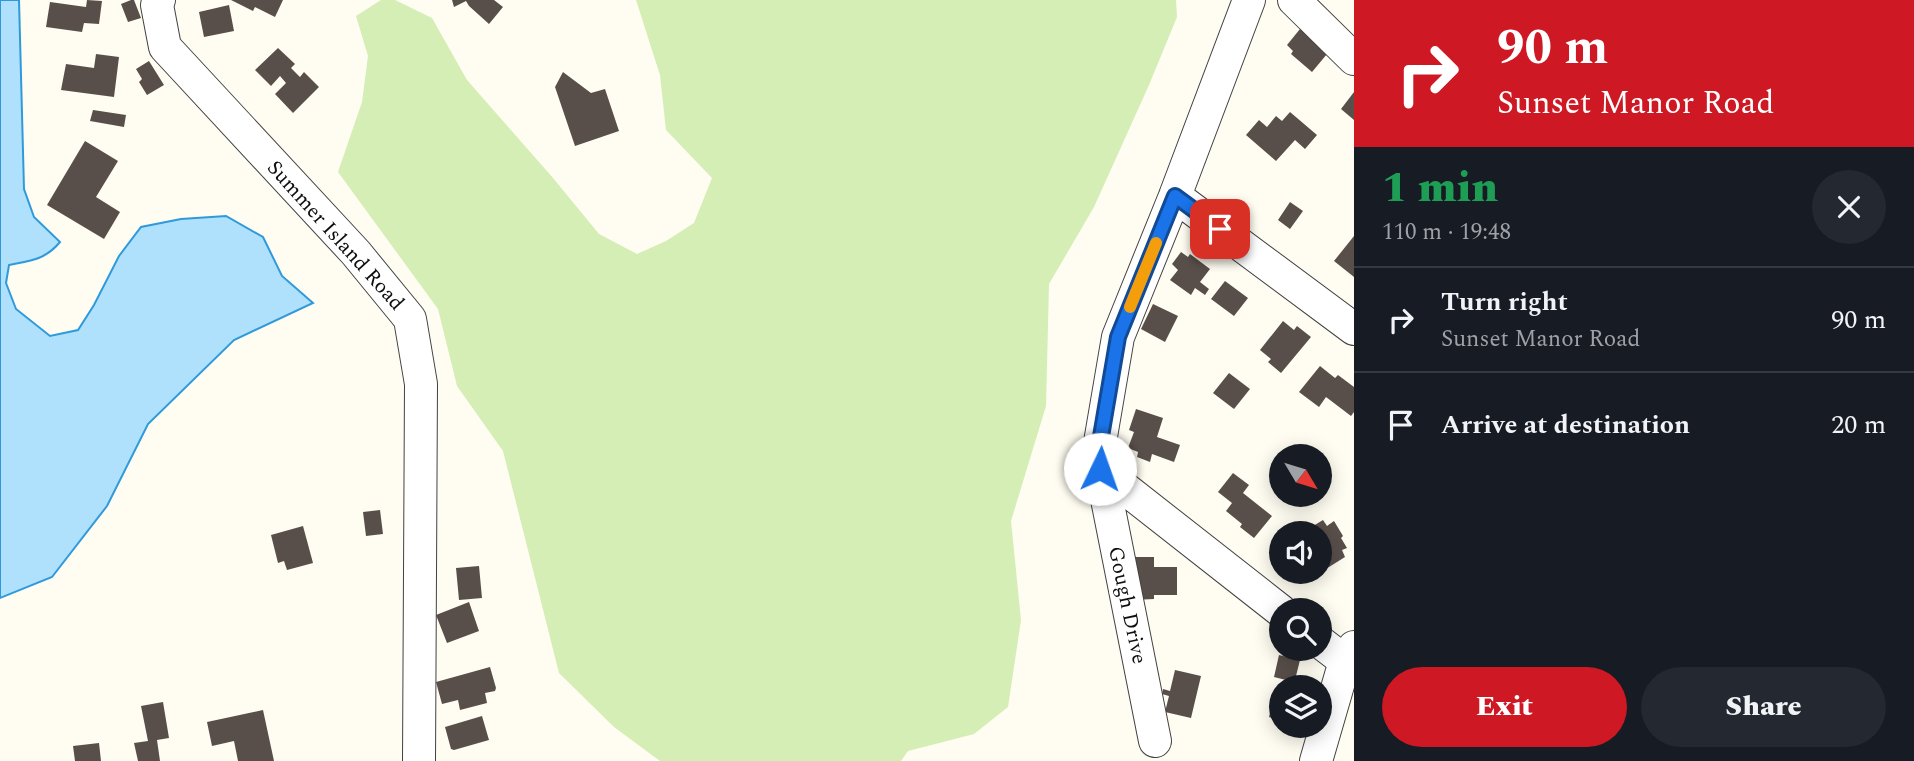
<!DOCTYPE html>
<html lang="en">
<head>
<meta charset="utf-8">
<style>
	body { margin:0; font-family:Spectral,serif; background:#242831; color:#f1f3f6; height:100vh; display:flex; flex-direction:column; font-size:26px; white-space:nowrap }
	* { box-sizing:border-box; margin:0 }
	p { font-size:23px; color:#9ea1a6 }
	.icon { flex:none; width:38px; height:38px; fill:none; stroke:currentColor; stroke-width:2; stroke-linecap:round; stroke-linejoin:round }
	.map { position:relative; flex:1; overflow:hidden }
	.panel { display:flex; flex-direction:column; background:#171b24; width:560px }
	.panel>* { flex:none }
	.hud { background:#ce1824; color:#fff; overflow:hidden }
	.needle { width:46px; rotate:128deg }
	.fabs { position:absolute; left:1269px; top:444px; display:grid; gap:14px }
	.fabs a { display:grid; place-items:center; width:63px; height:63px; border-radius:50%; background:#171b24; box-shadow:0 4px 18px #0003; font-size:35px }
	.pin { position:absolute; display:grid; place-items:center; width:60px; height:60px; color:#fff; margin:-30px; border-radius:14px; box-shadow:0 4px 10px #0006 }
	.me { position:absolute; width:77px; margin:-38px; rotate:3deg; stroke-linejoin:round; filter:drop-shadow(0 0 5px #0008) }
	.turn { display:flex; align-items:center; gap:24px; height:147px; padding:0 28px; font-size:32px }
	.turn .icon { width:91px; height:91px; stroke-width:2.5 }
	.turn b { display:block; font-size:49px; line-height:60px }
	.round { display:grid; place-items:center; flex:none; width:74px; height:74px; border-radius:37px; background:#242831 }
	.summary { display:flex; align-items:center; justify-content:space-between; height:119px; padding:0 28px }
	h1 { font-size:42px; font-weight:800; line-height:52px; color:#1e9e55 }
	.action { display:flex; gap:14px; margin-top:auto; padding:14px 28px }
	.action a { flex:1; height:80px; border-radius:42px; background:#ce1824; color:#fff; font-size:28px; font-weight:800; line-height:80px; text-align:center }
	.action a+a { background:#242831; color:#f1f3f6 }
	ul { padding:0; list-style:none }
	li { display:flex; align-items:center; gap:21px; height:105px; padding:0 28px; border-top:2px solid #363941 }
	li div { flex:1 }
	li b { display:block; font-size:26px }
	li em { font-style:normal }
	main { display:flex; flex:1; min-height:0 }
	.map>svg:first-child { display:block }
	.green { fill:#d4eeb6 }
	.water { fill:#b0e1fc; stroke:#2f9adb; stroke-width:2 }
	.building { fill:#594f4a }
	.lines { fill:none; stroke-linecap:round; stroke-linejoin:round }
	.minor-casing { stroke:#424242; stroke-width:34 }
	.minor { stroke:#fff; stroke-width:32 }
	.route-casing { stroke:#114b97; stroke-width:18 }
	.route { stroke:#1a73e8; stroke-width:12 }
	.slow { stroke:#f59e0b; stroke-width:12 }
	.labels { text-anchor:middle; stroke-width:7; stroke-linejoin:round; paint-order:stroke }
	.street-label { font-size:21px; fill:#0f0f0f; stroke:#fff }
</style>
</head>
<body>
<main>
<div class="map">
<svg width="1354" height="761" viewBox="0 0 1354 761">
	<rect width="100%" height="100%" fill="#fffcf1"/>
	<!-- green -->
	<path class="green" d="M381,0h14l37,18 35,62 86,98 46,56 38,20 29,-13 28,-18 18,-45 -46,-48 -6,-55 -24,-75h540l1,17 -28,68 -55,122 -45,77 -3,122 -35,115 10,99 -13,87 -34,27 -66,17 -7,10h-241l-46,-34 -55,-54 -56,-222 -46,-65 -19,-77 -100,-137 24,-70 6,-46 -12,-40z"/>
	<!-- water -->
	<path class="water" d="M0,0h19l5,189 10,28 26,25c-15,18 -30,19 -51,23l-3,18 10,26 34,27 28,-6 16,-25 25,-49 22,-29 40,-8 45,-3 37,21 19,39 31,27 -79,37 -86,84 -41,82 -55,71 -52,21z"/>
	<!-- building -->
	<path class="building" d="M87,0l15,1 -3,23 -15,-1 -2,9 -36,-5 4,-25 36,5z
		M131,0h3l7,18 -13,4 -7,-18z
		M231,0h52l-8,17 -20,-10 -2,4z
		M452,0h42l9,7 -14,17 -20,-18 -3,-5 -12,6z
		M229,5l5,26 -30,6 -5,-25z
		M1300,29l32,19 -20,24 -21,-18 2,-3 -6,-6z
		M278,48l17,16 -4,4 9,9 4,-5 15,15 -26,26 -18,-19 11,-11 -6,-7 -9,10 -16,-16z
		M96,54l23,3 -5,40 -53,-7 5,-26 28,4z
		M149,61l15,24 -17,10 -8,-13 3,-3 -6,-10z
		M563,72l28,21 14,-4 14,42 -44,15 -20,-59z
		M1354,92v28l-13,-11z
		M93,110l33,5 -2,12 -34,-6z
		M1290,112l27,23 -12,14 -10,-9 -19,21 -30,-26 13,-15 8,7 9,-11 6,5z
		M85,141l33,20 -22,36 24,15 -16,27 -57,-34z
		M1290,202l13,9 -13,18 -12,-9z
		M1354,236v41l-20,-16z
		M1181,252l7,5 2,-3 20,15 -10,13 9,7 -4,6 -10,-7 -4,7 -21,-15 8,-10 -6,-6z
		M1225,281l23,17 -14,18 -23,-17z
		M1153,304l25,12 -13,26 -24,-13z
		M1283,321l11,9 3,-4 14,11 -30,36 -13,-11 3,-3 -11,-9z
		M1320,366l15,12 3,-3 16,12v25l-3,4 -25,-19 -7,10 -20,-15z
		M1229,373l21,16 -16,20 -21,-16z
		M1136,409l27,9 -6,19 23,8 -6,17 -22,-8 -2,8 -13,-5 1,-5 -10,-4 6,-16 -5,-2z
		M1233,473l16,12 -6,8 29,23 -18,22 -14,-11 2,-3 -16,-13 6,-8 -14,-11z
		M380,510l3,24 -17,2 -3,-24z
		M1323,520l4,6 7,-5 9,15 -2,2 6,10 -5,2 3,7 -32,20 -2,-5h9v-38h-20z
		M303,526l10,37 -26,7 -3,-9 -6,2 -7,-28z
		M1133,557h21v10h23v28h-23v4l-21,1z
		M479,566l3,32 -23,2 -3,-32z
		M469,602l10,29 -32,12 -11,-28z
		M1279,655l21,5 -7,28h-9l2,-8 -12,-3z
		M490,667l6,21 -1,3 -10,2 2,10 -27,7 -2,-10 -16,4 -6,-22z
		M1175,670l26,6 -10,42 -26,-6 4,-16 -7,-2 1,-5 7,2z
		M1277,686l4,1v34l-12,-4z
		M163,702l6,36 -12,2 3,21h-22l-4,-18 14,-2 -7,-35z
		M263,710l11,51h-36l-4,-20 -22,5 -5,-24z
		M482,716l7,24 -35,10 -3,-1 -6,-22z
		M99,743l2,18h-26l-2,-15z"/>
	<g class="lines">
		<!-- minor casing -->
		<g class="minor-casing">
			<path id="minor" d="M159,0l-2,5 8,42 191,206 54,66 11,65 -2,377
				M1294,0l60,59
				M1175,196l179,133
				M1100,469l181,142
				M1320,642l25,19
				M1155,741l-57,-287 20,-117 57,-141 74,-196
				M1316,761l29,-100 9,-14"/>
		</g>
		<!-- minor -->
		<use href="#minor" class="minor"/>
	</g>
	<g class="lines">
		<!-- route casing -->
		<g class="route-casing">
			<path id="route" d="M1100,469l-2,-15 20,-117 57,-141 45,33"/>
		</g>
		<!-- route -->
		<use href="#route" class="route"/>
		<!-- slow -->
		<path class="slow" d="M1130,307l26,-64"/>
	</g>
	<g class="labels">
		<!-- street labels -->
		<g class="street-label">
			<text transform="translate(336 235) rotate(48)" y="7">Summer Island Road</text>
			<text transform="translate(1128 605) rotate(78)" y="7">Gough Drive</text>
		</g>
	</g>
</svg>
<div class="fabs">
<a><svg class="needle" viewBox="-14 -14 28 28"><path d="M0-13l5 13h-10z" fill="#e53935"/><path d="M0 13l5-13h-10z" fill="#9ea1a6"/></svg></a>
<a><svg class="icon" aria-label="sound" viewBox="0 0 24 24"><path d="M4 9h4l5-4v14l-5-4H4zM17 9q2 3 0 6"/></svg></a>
<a><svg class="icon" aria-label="search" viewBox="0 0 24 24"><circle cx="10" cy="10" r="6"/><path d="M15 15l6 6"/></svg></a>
<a><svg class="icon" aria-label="layers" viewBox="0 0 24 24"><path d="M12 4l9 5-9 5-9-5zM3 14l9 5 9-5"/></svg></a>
</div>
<div class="pin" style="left:1220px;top:229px;background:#d93025"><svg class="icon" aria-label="arrive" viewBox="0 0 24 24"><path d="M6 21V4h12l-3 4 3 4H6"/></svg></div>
<svg class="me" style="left:1100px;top:469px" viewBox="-20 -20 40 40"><circle r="19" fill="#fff"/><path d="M0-13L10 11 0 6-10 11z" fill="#1a73e8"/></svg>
</div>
<section class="panel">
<div class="hud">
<div class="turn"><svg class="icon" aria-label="right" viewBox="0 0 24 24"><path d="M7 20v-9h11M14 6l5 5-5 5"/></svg><div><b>90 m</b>Sunset Manor Road</div></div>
</div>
<div class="summary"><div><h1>1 min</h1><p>110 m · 19:48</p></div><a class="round"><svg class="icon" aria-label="close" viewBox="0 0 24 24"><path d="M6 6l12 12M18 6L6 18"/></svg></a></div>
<ul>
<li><svg class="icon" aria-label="right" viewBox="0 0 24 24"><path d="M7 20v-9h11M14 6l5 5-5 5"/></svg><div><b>Turn right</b><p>Sunset Manor Road</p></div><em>90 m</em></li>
<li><svg class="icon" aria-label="arrive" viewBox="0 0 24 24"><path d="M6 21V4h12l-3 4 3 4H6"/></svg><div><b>Arrive at destination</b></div><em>20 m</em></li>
</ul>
<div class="action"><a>Exit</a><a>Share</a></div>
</section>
</main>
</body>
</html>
